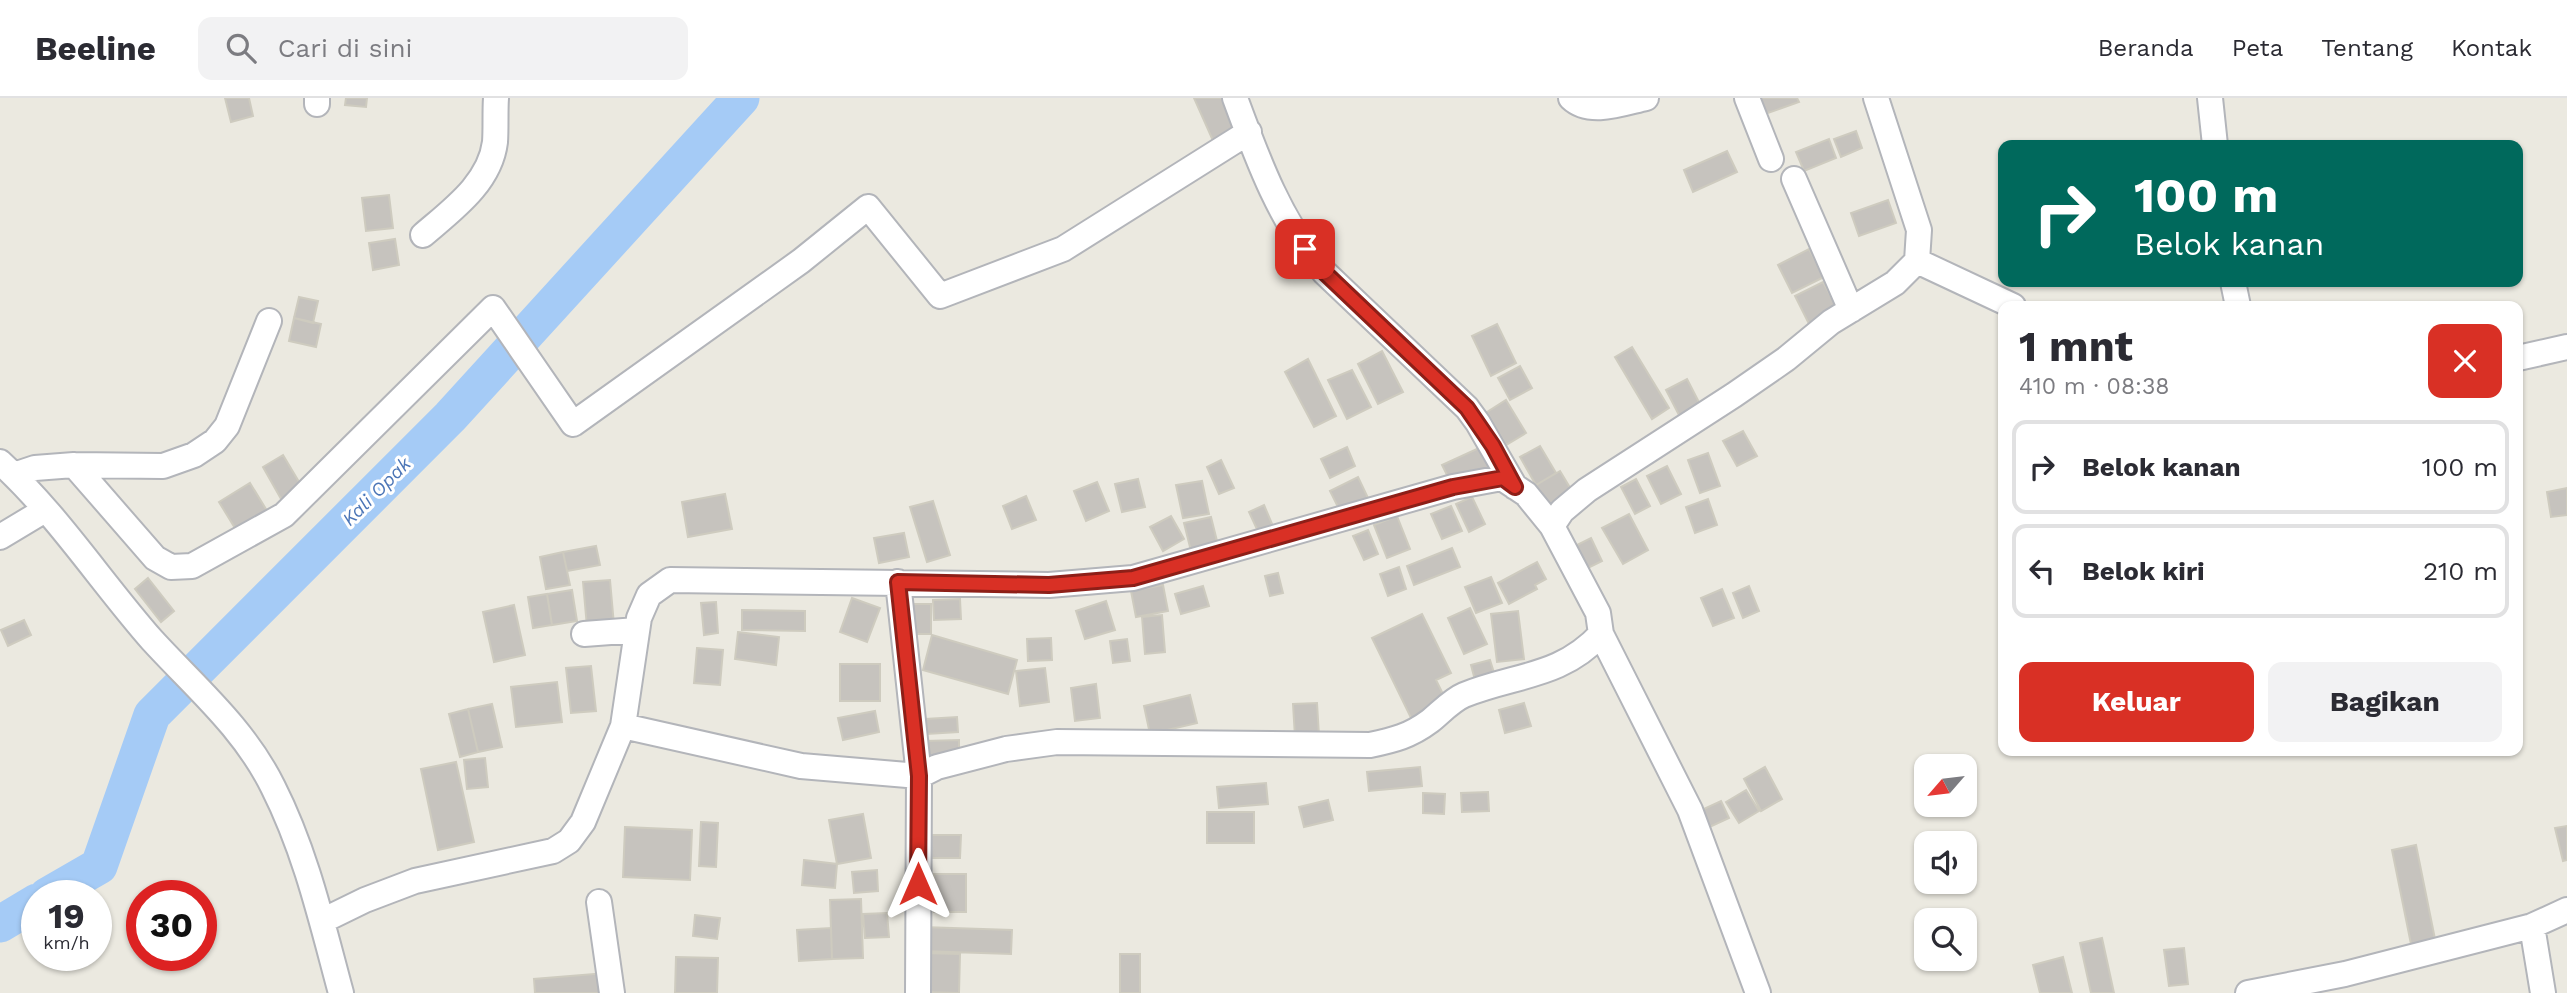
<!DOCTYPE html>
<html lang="id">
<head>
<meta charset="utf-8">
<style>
	body { margin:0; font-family:"Work Sans",sans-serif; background:#f2f2f3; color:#2b2b33; height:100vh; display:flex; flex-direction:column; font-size:26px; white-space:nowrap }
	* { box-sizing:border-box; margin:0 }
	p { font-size:23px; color:#7c7c81 }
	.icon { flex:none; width:38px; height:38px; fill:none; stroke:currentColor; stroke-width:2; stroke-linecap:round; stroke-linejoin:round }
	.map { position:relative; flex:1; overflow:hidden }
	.details { position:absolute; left:1998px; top:203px; width:525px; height:455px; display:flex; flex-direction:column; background:#fff; border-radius:14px; box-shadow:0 2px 5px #0004 }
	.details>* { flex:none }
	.hud { position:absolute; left:1998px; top:42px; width:525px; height:147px; border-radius:14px; box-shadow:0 2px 5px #0004; background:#00695c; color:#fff; overflow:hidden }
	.needle { width:46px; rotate:242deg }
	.fabs { position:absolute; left:1914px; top:656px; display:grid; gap:14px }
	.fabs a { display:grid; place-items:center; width:63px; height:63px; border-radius:14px; background:#fff; box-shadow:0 2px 5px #0004; font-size:35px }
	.speed { position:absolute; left:21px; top:782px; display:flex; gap:14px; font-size:35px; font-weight:700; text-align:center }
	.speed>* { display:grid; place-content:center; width:91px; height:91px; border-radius:50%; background:#fff; box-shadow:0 2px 5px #0004; line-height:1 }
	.speed small { font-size:18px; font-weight:400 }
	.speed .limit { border:10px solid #d22; background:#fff; color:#111 }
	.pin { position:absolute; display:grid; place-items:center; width:60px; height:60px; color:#fff; margin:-30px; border-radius:14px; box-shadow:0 4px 10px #0006 }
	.me { position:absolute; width:77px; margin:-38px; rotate:0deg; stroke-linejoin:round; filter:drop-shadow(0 0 5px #0008) }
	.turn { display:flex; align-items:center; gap:24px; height:147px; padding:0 21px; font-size:32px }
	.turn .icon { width:91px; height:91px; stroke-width:2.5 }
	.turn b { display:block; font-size:49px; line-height:60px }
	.round { display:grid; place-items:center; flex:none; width:74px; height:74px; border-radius:14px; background:#f2f2f3 }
	.overview { display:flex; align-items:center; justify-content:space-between; height:119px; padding:0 21px }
	h1 { font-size:42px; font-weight:700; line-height:52px }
	.action { display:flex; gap:14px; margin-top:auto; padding:14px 21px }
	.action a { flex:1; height:80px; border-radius:14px; background:#d93025; color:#fff; font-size:28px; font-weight:700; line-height:80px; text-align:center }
	.action a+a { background:#f2f2f3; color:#2b2b33 }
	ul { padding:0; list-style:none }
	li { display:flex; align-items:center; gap:21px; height:94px; margin:0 14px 10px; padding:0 7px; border:4px solid #e1e1e2; border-radius:14px }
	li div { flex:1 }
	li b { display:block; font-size:26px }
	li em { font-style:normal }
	header { display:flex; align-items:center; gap:42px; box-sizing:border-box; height:98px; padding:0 35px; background:#fff; border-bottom:2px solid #e1e1e2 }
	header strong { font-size:33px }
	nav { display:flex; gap:38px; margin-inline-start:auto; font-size:24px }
	.search { width:490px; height:63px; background:#f2f2f3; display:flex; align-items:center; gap:18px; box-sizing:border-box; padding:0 24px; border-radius:14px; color:#7c7c81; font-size:26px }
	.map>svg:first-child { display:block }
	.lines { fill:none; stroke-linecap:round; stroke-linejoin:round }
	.river { stroke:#a5cbf6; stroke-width:37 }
	.building { fill:#c6c3be; stroke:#cecbbf; stroke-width:2 }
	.minor-casing { stroke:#b3b5ba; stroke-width:28 }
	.minor { stroke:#fff; stroke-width:24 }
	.route-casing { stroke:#8d1f18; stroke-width:18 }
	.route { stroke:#d93025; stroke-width:12 }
	.labels { text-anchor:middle; stroke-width:6; stroke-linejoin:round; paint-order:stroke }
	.water-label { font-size:19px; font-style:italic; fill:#4b75b6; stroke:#fff }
</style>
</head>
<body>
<header>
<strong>Beeline</strong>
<div class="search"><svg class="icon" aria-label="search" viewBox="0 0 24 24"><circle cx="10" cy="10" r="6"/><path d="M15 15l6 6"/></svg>Cari di sini</div>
<nav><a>Beranda</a><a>Peta</a><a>Tentang</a><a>Kontak</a></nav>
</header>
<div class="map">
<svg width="2567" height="895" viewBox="0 0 2567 895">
	<rect width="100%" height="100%" fill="#ebe9e0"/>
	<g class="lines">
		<!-- river -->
		<path class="river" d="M47,798l52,-30 53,-151 298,-298 291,-319
			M0,826l37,-22"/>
	</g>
	<!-- building -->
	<path class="building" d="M225,0h24l4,18 -22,6z
		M346,0h21l-1,9 -21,-2z
		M1194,0h34l13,33 -27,12z
		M1760,0h37l2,4 -34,12z
		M1856,33l6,17 -21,9 -7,-18z
		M1829,41l7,19 -32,13 -8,-19z
		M1727,53l10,21 -44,20 -9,-22z
		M389,97l4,33 -27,3 -4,-33z
		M1888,102l8,23 -37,13 -8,-23z
		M395,141l4,26 -26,5 -4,-27z
		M1809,151l15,28 -32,16 -14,-28z
		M1823,184l17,31 -29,15 -16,-32z
		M299,199l19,4 -5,22 -19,-5z
		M294,220l27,6 -5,23 -27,-6z
		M1497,226l19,39 -25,13 -19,-40z
		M1632,249l37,61 -17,11 -37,-62z
		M1382,253l21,41 -25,12 -20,-40z
		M1308,261l28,57 -22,11 -29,-55z
		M1520,268l12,22 -22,12 -12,-22z
		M1352,272l19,37 -24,12 -19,-39z
		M1687,281l15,29 -21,11 -15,-29z
		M1506,302l20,33 -20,12 -19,-33z
		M1743,333l14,25 -20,10 -14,-25z
		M1540,348l16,27 -20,12 -16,-28z
		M1347,349l8,19 -25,12 -9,-19z
		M1481,349l9,21 -38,17 -10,-20z
		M1708,355l12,33 -20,7 -12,-33z
		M283,357l19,32 -21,12 -18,-32z
		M1221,362l13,28 -15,6 -12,-27z
		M1667,368l14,28 -20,10 -14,-28z
		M1560,373l12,20 -24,14 -12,-20z
		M1358,379l11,23 -27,15 -12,-24z
		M1138,381l7,28 -23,5 -7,-28z
		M1636,381l14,27 -15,8 -14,-27z
		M1202,383l7,33 -26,4 -7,-33z
		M1097,384l12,29 -23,10 -12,-30z
		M250,385l19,31 -31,19 -19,-31z
		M2567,390v27l-16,2 -4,-25z
		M725,396l7,35 -44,8 -6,-35z
		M1026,398l10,24 -24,9 -9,-23z
		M1472,399l13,27 -16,8 -13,-28z
		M1708,401l9,26 -22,8 -9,-26z
		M933,403l17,54 -23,7 -17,-55z
		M1264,407l11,26 -14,7 -12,-26z
		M1451,408l11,25 -20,8 -11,-25z
		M1629,416l19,36 -25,14 -21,-36z
		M1171,418l13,23 -21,12 -13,-24z
		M1397,418l13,33 -23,9 -13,-33z
		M1211,419l9,36 -27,6 -9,-36z
		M1368,432l10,24 -14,6 -11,-24z
		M904,435l5,24 -30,6 -5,-25z
		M1591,440l11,23 -16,8 -11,-23z
		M596,448l4,19 -33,6 -4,-19z
		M1452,450l8,19 -46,18 -7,-19z
		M563,454l7,33 -24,4 -6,-32z
		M1537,464l9,17 -11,6 2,4 -28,15 -11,-21z
		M1399,469l7,22 -18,7 -8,-22z
		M1278,475l5,20 -13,3 -5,-20z
		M1491,479l11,26 -26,10 -11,-26z
		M148,480l26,33 -13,11 -26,-33z
		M610,482l4,45 -27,2 -4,-45z
		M1163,487l5,26 -32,6 -5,-26z
		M1203,488l6,20 -28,8 -6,-20z
		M1749,488l10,25 -16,7 -10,-25z
		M1722,491l12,29 -21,8 -12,-28z
		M572,492l5,31 -25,4 -5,-31z
		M547,496l5,31 -19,3 -5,-31z
		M852,500l28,10 -13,34 -27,-10z
		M960,501l1,20 -27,1 -1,-20z
		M1106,503l9,29 -30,9 -9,-28z
		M716,504l2,31 -14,2 -3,-32z
		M904,506h27v30h-27z
		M514,507l11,50 -31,7 -11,-50z
		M1470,510l17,36 -23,10 -16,-36z
		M742,512l63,1v20l-63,-1z
		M1518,513l6,48 -27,3 -6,-48z
		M1422,516l29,59 -15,7 8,16 -10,5 4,9 -25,12 -41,-84z
		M1162,517l3,37 -20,2 -3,-37z
		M24,522l7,15 -23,11 -7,-16z
		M738,534l41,5 -3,28 -41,-6z
		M932,537l85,25 -9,34 -85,-24z
		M1051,540l1,22 -24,1 -1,-22z
		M1127,541l3,22 -17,2 -3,-22z
		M697,550l26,2 -3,35 -26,-2z
		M1490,562l6,19 -20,5 -5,-19z
		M840,566h40v37h-40z
		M591,568l5,45 -25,2 -5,-45z
		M1045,570l4,34 -29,4 -4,-35z
		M557,584l5,40 -46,5 -5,-40z
		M1096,586l4,34 -25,3 -4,-33z
		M1190,597l7,28 -47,11 -6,-28z
		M1317,605l2,33 -24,1 -2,-33z
		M1524,605l7,23 -26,7 -6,-23z
		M492,606l10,43 -24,5 -10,-43z
		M468,611l10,43 -18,5 -11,-43z
		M875,613l4,21 -36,8 -5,-22z
		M957,619l1,15 -31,2 -1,-15z
		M959,642v20l-34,1v-20z
		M485,660l3,29 -21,2 -3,-29z
		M456,664l18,80 -36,8 -17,-81z
		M1420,669l2,19 -53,5 -2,-19z
		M1765,669l17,32 -21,12 -17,-32z
		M1266,685l2,21 -49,4 -2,-21z
		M1746,692l13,21 -20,12 -13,-21z
		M1488,694l1,19 -27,1 -1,-19z
		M1423,695l22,1 -1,20 -21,-1z
		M1328,702l5,20 -29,7 -5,-20z
		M1721,703l8,17 -28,13 -8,-17z
		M1207,714h47v31h-47z
		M863,716l8,44 -34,6 -8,-44z
		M701,724l17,1 -2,44 -17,-1z
		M2567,728v34l-4,1 -8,-33z
		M625,729l67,3 -2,50 -67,-3z
		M928,737h33l-1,23h-32z
		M2416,747l20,99 -24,5 -20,-99z
		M804,762l33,4 -2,24 -33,-3z
		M877,772l1,21 -24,2 -2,-21z
		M934,776h32v38h-32z
		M861,801l2,59 -31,1 -2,-59z
		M887,815l2,24 -24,1 -2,-24z
		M695,817l25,3 -3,21 -24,-3z
		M922,829l90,3 -1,24 -90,-3z
		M831,830l1,31 -33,2 -2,-31z
		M2102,840l12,55h-23l-11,-50z
		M2184,850l4,36 -19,2 -5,-36z
		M923,855l37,1 -1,39 -37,-1z
		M1120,856h20v39h-20z
		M676,859l42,1 -1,35h-42z
		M2063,859l9,36h-32l-7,-28z
		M606,875l2,20h-73l-1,-14z"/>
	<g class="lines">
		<!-- minor casing -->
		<g class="minor-casing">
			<path id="minor" d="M1235,0c22,60 46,126 89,174l143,136 11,15 37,64
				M1571,0c19,18 52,5 75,0
				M1747,0l24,61
				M2210,0l5,47
				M317,6v-6
				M1794,81l57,131
				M423,137c29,-25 67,-52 72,-93 1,-14 0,-30 1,-44
				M1917,163l96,45
				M2233,184l5,24
				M2518,260l49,-11
				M0,364c57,52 101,120 152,178 43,47 92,88 121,147 33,65 49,136 68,206
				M74,367l81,93 16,9 21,-1 92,-51 209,-207 80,116 228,-163 67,-54 72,89 123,-47 186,-117
				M14,377l21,-7 39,-3 89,1 31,-11 21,-14 12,-15 42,-105
				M0,439l45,-27
				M898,484l21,194 -1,217
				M584,536l53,-4
				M1601,536l89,176 68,183
				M623,628l178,40 118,10 18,-9 69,-18 51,-7 313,3c24,-5 40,-9 60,-24 10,-8 22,-21 34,-26 52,-21 96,-17 137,-61l-3,-21 -46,-87 10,-15 25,-21 147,-95 52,-36 45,-37 64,-39 22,-22 2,-31 -43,-132
				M599,804l13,91
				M322,823l43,-21 50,-19 138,-30 16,-10 14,-19 40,-96 16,-108 10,-23 21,-15 379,5 84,-7 320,-91 49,-9 24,16 26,32
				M2532,828l11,67
				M2248,895l97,-19 187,-48 35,-16"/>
		</g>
		<!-- minor -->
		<use href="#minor" class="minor"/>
	</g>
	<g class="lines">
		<!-- route casing -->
		<g class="route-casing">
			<path id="route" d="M918,786l1,-108 -21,-194 151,3 84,-7 320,-91 50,-9 12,9 -22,-41 -26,-38 -143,-136 -19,-23"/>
		</g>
		<!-- route -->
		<use href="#route" class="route"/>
	</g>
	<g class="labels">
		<!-- water labels -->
		<g class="water-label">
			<text transform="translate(376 393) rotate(-45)" y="7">Kali Opak</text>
		</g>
	</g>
</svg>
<div class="fabs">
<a><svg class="needle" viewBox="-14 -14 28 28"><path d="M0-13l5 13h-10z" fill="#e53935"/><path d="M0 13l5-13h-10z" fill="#7c7c81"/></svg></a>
<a><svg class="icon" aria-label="sound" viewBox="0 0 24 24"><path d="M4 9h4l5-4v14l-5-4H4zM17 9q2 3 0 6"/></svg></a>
<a><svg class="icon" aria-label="search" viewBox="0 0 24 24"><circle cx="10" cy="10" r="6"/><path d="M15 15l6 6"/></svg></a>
</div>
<div class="speed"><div>19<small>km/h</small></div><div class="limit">30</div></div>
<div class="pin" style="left:1305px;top:151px;background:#d93025"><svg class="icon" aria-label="arrive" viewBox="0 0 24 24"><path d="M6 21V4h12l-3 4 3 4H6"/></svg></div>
<svg class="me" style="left:918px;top:786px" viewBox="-20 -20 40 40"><path d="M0-17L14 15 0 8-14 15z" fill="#d93025" stroke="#fff" stroke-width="4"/></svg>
<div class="hud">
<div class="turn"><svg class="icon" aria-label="right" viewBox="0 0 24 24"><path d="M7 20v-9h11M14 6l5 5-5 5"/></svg><div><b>100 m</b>Belok kanan</div></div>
</div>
<section class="details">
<div class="overview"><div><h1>1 mnt</h1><p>410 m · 08:38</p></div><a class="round" style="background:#d93025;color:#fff"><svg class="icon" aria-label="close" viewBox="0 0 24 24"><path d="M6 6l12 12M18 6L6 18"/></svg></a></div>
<ul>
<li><svg class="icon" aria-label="right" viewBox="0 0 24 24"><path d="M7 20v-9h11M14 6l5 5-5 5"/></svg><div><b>Belok kanan</b></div><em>100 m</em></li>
<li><svg class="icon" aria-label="left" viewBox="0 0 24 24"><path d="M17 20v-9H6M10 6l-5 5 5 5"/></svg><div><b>Belok kiri</b></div><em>210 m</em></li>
</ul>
<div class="action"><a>Keluar</a><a>Bagikan</a></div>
</section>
</div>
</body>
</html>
